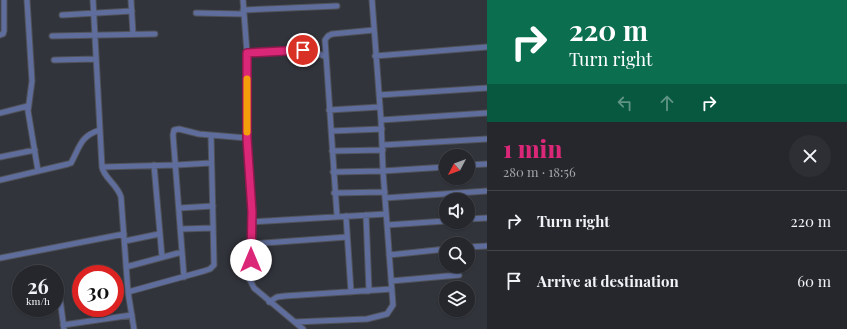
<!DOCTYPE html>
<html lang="en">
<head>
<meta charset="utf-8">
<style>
	body { margin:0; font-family:"Playfair Display",serif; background:#2e2f35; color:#f1f3f6; height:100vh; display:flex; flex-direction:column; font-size:15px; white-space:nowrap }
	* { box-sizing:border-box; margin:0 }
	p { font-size:13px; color:#a4a5aa }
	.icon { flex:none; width:22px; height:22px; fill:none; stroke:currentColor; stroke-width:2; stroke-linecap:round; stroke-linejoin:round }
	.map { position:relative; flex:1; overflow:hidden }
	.sheet { display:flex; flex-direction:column; background:#26272d; width:360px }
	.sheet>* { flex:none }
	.banner { background:#0b6e4f; color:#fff; overflow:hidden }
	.needle { width:26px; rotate:229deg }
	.fabs { position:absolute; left:439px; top:149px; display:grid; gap:8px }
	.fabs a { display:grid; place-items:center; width:36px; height:36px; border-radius:50%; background:#26272d; box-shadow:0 1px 3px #0004,0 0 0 1px #424449; font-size:20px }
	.speed { position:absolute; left:12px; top:265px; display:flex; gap:8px; font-size:20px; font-weight:700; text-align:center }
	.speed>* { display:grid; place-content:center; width:52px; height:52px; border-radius:50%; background:#26272d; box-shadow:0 1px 3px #0004,0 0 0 1px #424449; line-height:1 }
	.speed small { font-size:10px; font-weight:400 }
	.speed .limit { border:6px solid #d22; background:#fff; color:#111 }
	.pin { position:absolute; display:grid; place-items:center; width:34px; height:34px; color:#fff; margin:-17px; border:2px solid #fff; border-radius:50%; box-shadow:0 1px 4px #0007 }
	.me { position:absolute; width:44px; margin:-22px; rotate:0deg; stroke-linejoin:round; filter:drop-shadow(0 0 3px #0008) }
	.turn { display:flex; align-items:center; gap:14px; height:84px; padding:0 16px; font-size:18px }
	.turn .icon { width:52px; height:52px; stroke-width:2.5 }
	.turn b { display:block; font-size:28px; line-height:34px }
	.lanes { display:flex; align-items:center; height:38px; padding:0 16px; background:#0003; justify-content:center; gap:20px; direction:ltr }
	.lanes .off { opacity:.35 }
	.round { display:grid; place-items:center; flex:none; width:42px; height:42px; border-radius:21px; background:#2e2f35 }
	.summary { display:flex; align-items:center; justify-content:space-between; height:68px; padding:0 16px }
	h1 { font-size:24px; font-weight:800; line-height:30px; color:#db2777 }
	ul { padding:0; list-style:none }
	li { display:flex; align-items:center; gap:12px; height:60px; padding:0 16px; border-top:1px solid #424449 }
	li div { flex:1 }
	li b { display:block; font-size:15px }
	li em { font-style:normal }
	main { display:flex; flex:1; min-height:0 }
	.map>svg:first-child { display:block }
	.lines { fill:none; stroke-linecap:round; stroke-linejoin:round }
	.minor-casing { stroke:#51535a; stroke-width:7 }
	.minor { stroke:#5f6d9c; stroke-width:5 }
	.route-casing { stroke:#8e194d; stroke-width:10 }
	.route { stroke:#db2777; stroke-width:7 }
	.slow { stroke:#f59e0b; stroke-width:7 }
</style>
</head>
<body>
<main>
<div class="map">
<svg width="487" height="329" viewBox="0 0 487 329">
	<rect width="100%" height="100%" fill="#32343c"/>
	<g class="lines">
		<!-- minor casing -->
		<g class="minor-casing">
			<path id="minor" d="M27,0l5,81 -4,30 10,60
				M93,0l9,167c2,11 15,17 19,30l7,95 6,37
				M131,0l2,34
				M243,0l4,53v85l5,74 -1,48 -2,18 5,10 49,41
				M243,10l94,-4
				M196,13l48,1
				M62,15l70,-4
				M0,35l3,-1 1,-3v-31
				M52,36l103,-2
				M247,53l56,-3 10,1 13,6
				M375,56l112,-9
				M54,60l42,-1
				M379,95l108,-7
				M329,110l51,-3
				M0,113l28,-7
				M381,120l106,-7
				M331,131l51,-2
				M383,145l104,-6
				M332,151l51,-1
				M0,157l35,-7
				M154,165l8,92
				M468,165l19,-1
				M102,167l74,-2 35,-2
				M333,172l50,-1 63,-4
				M0,180l68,-16 3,-1c9,-16 9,-27 29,-33
				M334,193l51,-1
				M385,198l102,-7
				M180,208l33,-2
				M366,215l3,76
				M337,216l-12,-176 3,-4 4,-2 42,-4
				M346,216l5,76
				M468,219l19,-1
				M251,222l135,-8
				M387,225l59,-4
				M181,229l32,-1
				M125,241l34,-7
				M251,244l96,-7
				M468,247l19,-1
				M389,255l57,-6
				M0,258l124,-24
				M126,267l56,-15
				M184,277l-11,-142 1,-5 5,-1 20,5 48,4
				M391,281l68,-6
				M58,284l6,45
				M128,292l76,-21 6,-2 4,-4 -3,-130
				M269,302l8,-5 8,-1 107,-7
				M295,322l72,-3 20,-5 6,-9 -10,-134 -2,-51 -9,-120
				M63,325l69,-10"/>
		</g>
		<!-- minor -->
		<use href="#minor" class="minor"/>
	</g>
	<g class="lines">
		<!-- route casing -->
		<g class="route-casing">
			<path id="route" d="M251,260l1,-48 -5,-74v-85l56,-3"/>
		</g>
		<!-- route -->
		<use href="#route" class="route"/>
		<!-- slow -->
		<path class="slow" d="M247,79v53"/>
	</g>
</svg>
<div class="fabs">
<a><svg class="needle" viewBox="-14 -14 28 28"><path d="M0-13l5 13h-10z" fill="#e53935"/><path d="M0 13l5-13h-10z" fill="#a4a5aa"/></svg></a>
<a><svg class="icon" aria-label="sound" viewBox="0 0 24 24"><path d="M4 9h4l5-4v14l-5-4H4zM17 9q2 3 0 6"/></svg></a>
<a><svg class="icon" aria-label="search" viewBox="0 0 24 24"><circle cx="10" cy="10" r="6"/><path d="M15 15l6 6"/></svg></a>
<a><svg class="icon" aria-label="layers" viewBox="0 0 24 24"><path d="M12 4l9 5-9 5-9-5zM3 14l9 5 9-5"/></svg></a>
</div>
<div class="speed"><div>26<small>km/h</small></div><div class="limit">30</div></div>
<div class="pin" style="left:303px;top:50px;background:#d93025"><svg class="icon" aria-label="arrive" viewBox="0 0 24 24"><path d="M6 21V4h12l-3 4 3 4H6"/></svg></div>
<svg class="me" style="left:251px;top:260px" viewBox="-20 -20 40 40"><circle r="19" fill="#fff"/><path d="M0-13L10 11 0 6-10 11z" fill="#db2777"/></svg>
</div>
<section class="sheet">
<div class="banner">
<div class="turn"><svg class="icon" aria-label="right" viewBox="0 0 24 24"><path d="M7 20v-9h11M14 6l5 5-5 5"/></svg><div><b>220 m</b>Turn right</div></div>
<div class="lanes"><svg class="icon off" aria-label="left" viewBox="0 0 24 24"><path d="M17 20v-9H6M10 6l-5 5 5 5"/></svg><svg class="icon off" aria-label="ahead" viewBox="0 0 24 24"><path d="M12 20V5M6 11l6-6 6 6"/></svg><svg class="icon" aria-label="right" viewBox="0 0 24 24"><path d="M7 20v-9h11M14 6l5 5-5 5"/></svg></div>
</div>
<div class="summary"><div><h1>1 min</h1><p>280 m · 18:56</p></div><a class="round"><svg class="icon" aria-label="close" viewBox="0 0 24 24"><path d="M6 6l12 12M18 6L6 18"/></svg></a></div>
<ul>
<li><svg class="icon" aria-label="right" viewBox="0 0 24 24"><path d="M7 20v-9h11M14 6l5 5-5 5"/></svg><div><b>Turn right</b></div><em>220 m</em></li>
<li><svg class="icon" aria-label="arrive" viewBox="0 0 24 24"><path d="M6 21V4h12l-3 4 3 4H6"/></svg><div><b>Arrive at destination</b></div><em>60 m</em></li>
</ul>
</section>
</main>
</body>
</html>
